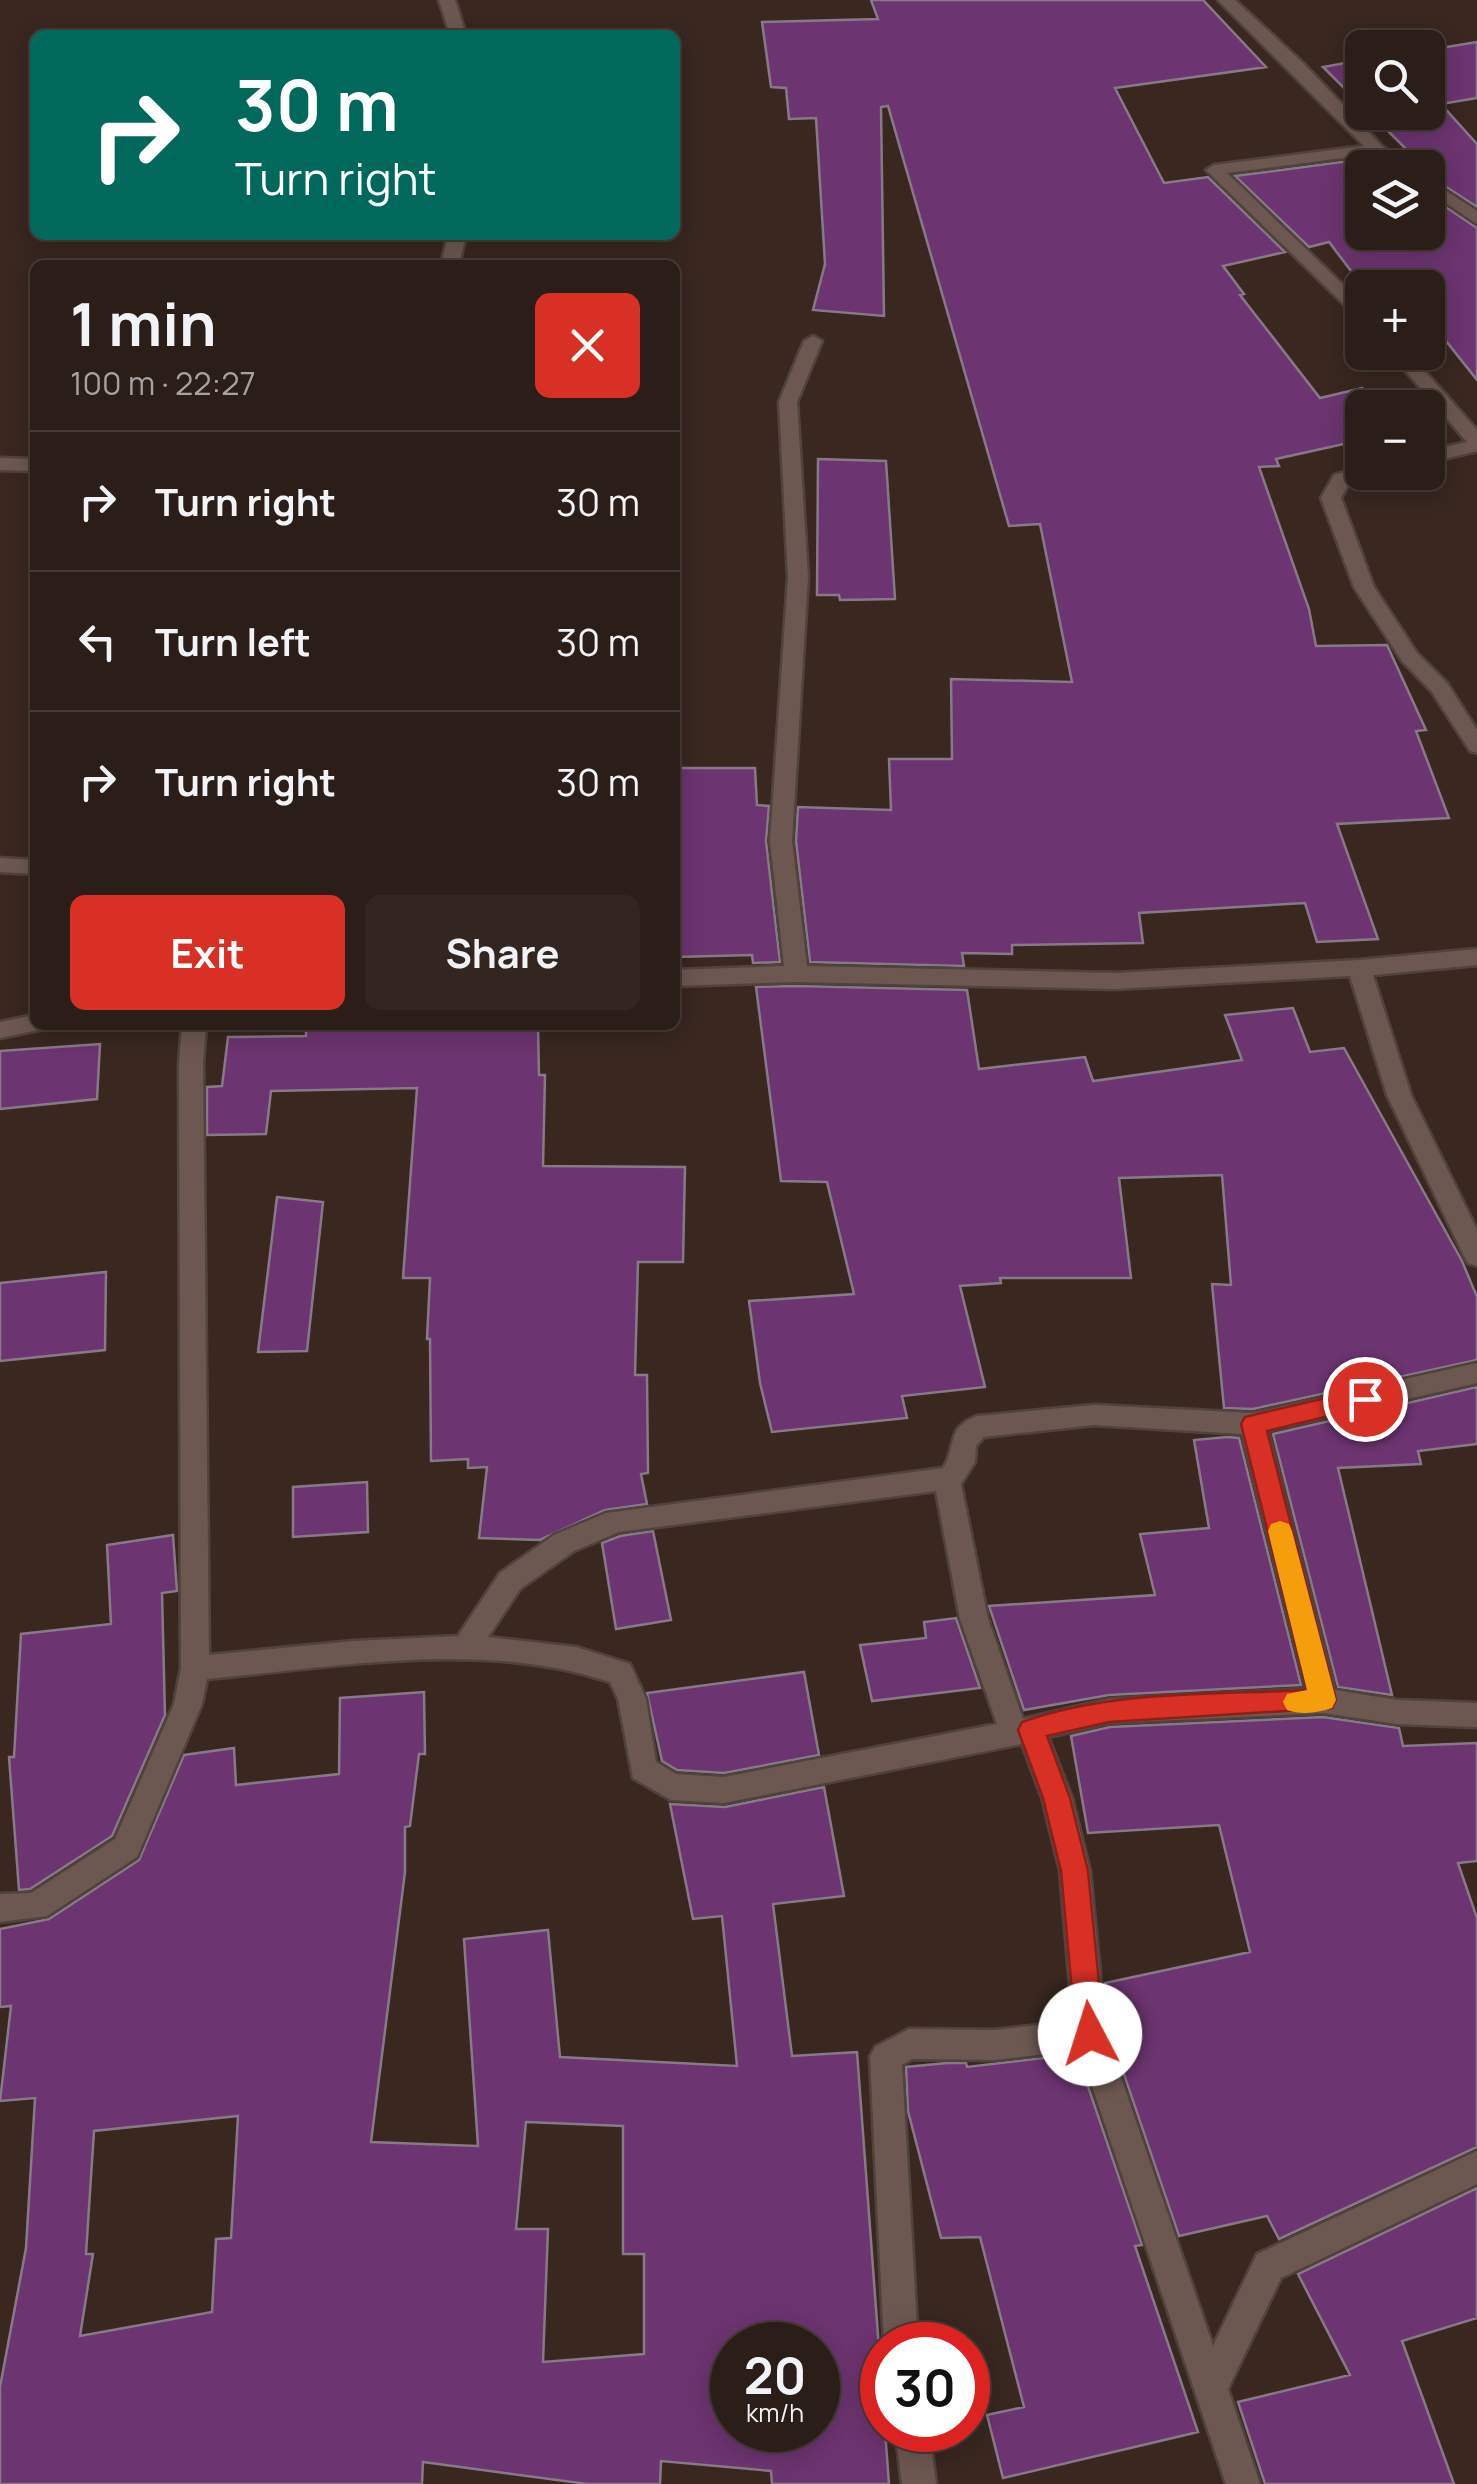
<!DOCTYPE html>
<html lang="en">
<head>
<meta charset="utf-8">
<style>
	body { margin:0; font-family:Manrope,sans-serif; background:#332621; color:#f1f3f6; height:100vh; display:flex; flex-direction:column; font-size:38px; white-space:nowrap }
	* { box-sizing:border-box; margin:0 }
	p { font-size:32px; color:#a6a2a2 }
	.icon { flex:none; width:55px; height:55px; fill:none; stroke:currentColor; stroke-width:2; stroke-linecap:round; stroke-linejoin:round }
	.map { position:relative; flex:1; overflow:hidden }
	.drawer { position:absolute; left:30px; top:260px; width:650px; height:770px; display:flex; flex-direction:column; background:#2b1d18; border-radius:15px; box-shadow:0 5px 25px #0003,0 0 0 2px #473b37 }
	.drawer>* { flex:none }
	.top-card { position:absolute; left:30px; top:30px; width:650px; height:210px; border-radius:15px; box-shadow:0 5px 25px #0003,0 0 0 2px #473b37; background:#00695c; color:#fff; overflow:hidden }
	.buttons { position:absolute; left:1345px; top:30px; display:grid; gap:20px }
	.buttons a { display:grid; place-items:center; width:100px; height:100px; border-radius:15px; background:#2b1d18; box-shadow:0 5px 25px #0003,0 0 0 2px #473b37; font-size:50px }
	.speed { position:absolute; left:710px; top:2322px; display:flex; gap:20px; font-size:50px; font-weight:700; text-align:center }
	.speed>* { display:grid; place-content:center; width:130px; height:130px; border-radius:50%; background:#2b1d18; box-shadow:0 5px 25px #0003,0 0 0 2px #473b37; line-height:1 }
	.speed small { font-size:25px; font-weight:400 }
	.speed .limit { border:15px solid #d22; background:#fff; color:#111 }
	.pin { position:absolute; display:grid; place-items:center; width:85px; height:85px; color:#fff; margin:-42px; border:5px solid #fff; border-radius:50%; box-shadow:0 2px 10px #0007 }
	.me { position:absolute; width:110px; margin:-55px; rotate:355deg; stroke-linejoin:round; filter:drop-shadow(0 0 8px #0008) }
	.turn { display:flex; align-items:center; gap:35px; height:210px; padding:0 40px; font-size:45px }
	.turn .icon { width:130px; height:130px; stroke-width:2.5 }
	.turn b { display:block; font-size:70px; line-height:85px }
	.round { display:grid; place-items:center; flex:none; width:105px; height:105px; border-radius:15px; background:#332621 }
	.headline { display:flex; align-items:center; justify-content:space-between; height:170px; padding:0 40px }
	h1 { font-size:60px; font-weight:700; line-height:75px }
	.button { display:flex; gap:20px; margin-top:auto; padding:20px 40px }
	.button a { flex:1; height:115px; border-radius:15px; background:#d93025; color:#fff; font-size:40px; font-weight:700; line-height:115px; text-align:center }
	.button a+a { background:#332621; color:#f1f3f6 }
	ul { padding:0; list-style:none }
	li { display:flex; align-items:center; gap:30px; height:140px; padding:0 40px; border-top:2px solid #473b37 }
	li div { flex:1 }
	li b { display:block; font-size:38px }
	li em { font-style:normal }
	.map>svg:first-child { display:block }
	.building { fill:#6c3470; stroke:#887989; stroke-width:2.5; fill-rule:evenodd }
	.lines { fill:none; stroke-linecap:round; stroke-linejoin:round }
	.minor-casing { stroke:#50423c; stroke-width:5 }
	.minor { fill:#6d5851; fill-rule:evenodd }
	.route { fill:#d93025; stroke:#8d1f18; stroke-width:2.5 }
	.slow { fill:#f59e0b }
</style>
</head>
<body>
<div class="map">
<svg width="1477" height="2484" viewBox="0 0 1477 2484">
	<rect width="100%" height="100%" fill="#392720"/>
	<!-- building -->
	<path class="building" d="M871,0h332l63,67 -151,21 49,95 44,-6 77,75 -62,14 21,28 -4,1 80,103 42,-10v52l-86,19 3,7 -20,1 50,142 7,37 71,-1 39,85 -10,1 33,87 -112,6 41,115 -61,3 -12,-39 -166,10 4,30 -131,2v9l-50,-1 2,13 -154,-4 -14,-121 2,-34 93,3 -2,-51h63l-1,-80 121,3 -32,-158 -31,2 -121,-420 -7,1 3,209 -71,-6 12,-46 -9,-146 -27,1 -3,-31 -15,-1 -9,-65 116,-3z
		M1477,42v56l-36,6 36,40v63l-49,-32v-7h-13l-17,-14 11,-2 -40,-40h59v-62z
		M1362,60v46l-39,-39z
		M1372,158l12,10h-22v64h66v-37l49,33v152l-35,-44 -14,3v-51h-64l-35,-46 -20,5 -74,-71z
		M818,459l68,2 9,138 -55,1 -1,-5h-22z
		M675,768h80l2,37 12,1 -3,35 14,121 -27,1 -1,-8 -77,2z
		M796,986l171,4 12,79 106,-12 8,24 149,-21 -17,-45 68,-7 17,44 34,-4 118,213 15,36v63l-224,49 -29,-1 -12,-124 19,1 -9,-110 -103,3 12,100h-131l1,5 -41,3 25,101 -83,9 5,22 -135,14 -12,-49 -11,-82 105,-7 -27,-112 -46,-1 -25,-194z
		M538,1025l1,50h6l-2,91 142,1 -2,95h-45l-3,113h12l1,98 -7,1 6,30 -42,6 -65,30 -61,-2 8,-71 -19,1v-9l-37,2 -1,-122h-3l3,-61h-27l14,-190 -146,3 -5,43 -59,1v-48l15,-1 6,-49 78,-1v-9z
		M100,1044l-3,55 -97,10v-58z
		M277,1197l46,5 -16,149 -49,1z
		M106,1272l-1,78 -105,11v-78z
		M1477,1387v57l-59,7 3,13 -83,4 54,227 -54,-8 -65,-253z
		M1227,1437l12,1 62,247 -192,10 -85,15 -35,-104 166,-11 -15,-61 69,-6 -15,-88z
		M367,1482l1,50 -75,5v-50z
		M653,1531l18,89 -55,9 -14,-86 18,-7z
		M173,1535l4,56 -15,2 3,122 -53,121 -82,53 -11,1 -10,-133h5l7,-123 90,-10 -4,-79z
		M956,1618l24,70 -108,13 -12,-56 66,-7 -2,-16z
		M804,1672l15,83 -95,18 -47,-3 -15,-9 -15,-68z
		M424,1692l1,62h-6l-9,72 -5,1v45l-34,270 107,4 -14,-207 84,-9 12,127 177,9 -15,-150 -29,3 -23,-115 55,3 99,-20 20,109 -71,8 19,152 65,-4 32,432h-117l-1,-13 -110,-10 -1,23h-73l-164,-22 -1,22h-422v-97l26,-139 9,-150 -35,3 11,-95 -11,1v-78l49,-10 90,-59 45,-105 50,-7 2,37 103,-11 1,-76zM238,2116l-7,122 -15,1 -4,73 -132,24 13,-82h-7l8,-123zM526,2122l97,4v128h21v100l-101,8 5,-133h-32zM732,2345h86v85h-86z
		M1323,1717l76,11 4,18 74,-3v118l-19,2 19,55v229l-198,92 -12,-23 -88,20 -65,-191 5,-1 -12,-35 -2,-26 145,-31 -31,-127 -131,8 -17,-97 39,-9z
		M1077,2054l65,191 -7,1 63,186 -195,46 -16,-63 37,-8 -44,-170 -39,1 -33,-127 -2,-44 41,-4h19l1,4z
		M1477,2188v130l-75,23 52,143h-189l-27,-82 112,-27 -52,-101z"/>
	<g class="lines">
		<!-- minor casing -->
		<g class="minor-casing">
			<path id="minor" d="M439,0h16l11,35h-16z
				M1218,0h17l68,63 79,83 29,22h-20l-18,-14 -146,19 135,130v14l-6,-1 -150,-146 8,-5 150,-19z
				M1428,179l49,32v13l-49,-33z
				M448,235h18l-7,30h-18z
				M813,336l9,5 -25,61 11,175 -16,264 15,125 308,7 244,-13 118,-11v16l-104,10 38,120 66,135v36l-9,-3 -4,-7 -77,-161 -37,-119 -235,13 -319,-7 -121,4v-16l109,-4 -14,-125 18,-264 -9,-175 25,-61z
				M1389,352h19l69,78v21l-49,12v-12l39,-9z
				M0,458l35,1v12l-35,-1z
				M1362,467v5h14l-27,11 -8,15 33,89 43,66 30,30 30,47v23l-7,-2 -38,-59 -30,-31 -48,-74 -33,-89 13,-23z
				M0,858l35,2v14l-35,-2z
				M35,1015v10h10l-2,4 -43,9v-16z
				M182,1025h24l-3,39 6,591 144,-14 105,-5 42,-63 54,-38 52,-22 337,-45c14,-20 2,-41 34,-52l117,-11 159,8 224,-50v20l-209,48 67,259 62,10 80,3v24l-80,-3 -74,-11 -214,10 -61,14 24,61 18,73 16,163 107,312 44,-92 220,-103v33l-196,94 -53,111 32,95h-34l-146,-434 -85,10 -83,-1 -10,6 16,280h-34l-14,-288 5,-10 34,-18 86,1 78,-9 -13,-150 -18,-73 -20,-54 -298,59 -53,-3 -38,-22 -15,-79 -8,-17c-129,-43 -271,-15 -403,-3l-5,25 -65,153 -90,59 -47,6v-28l31,-1 84,-54 59,-135 7,-36 -2,-604zM1094,1425l148,9 64,255 -197,10 -86,20 -35,-100 -27,-135 14,-22 1,-16 8,-9zM936,1491l24,128 37,105 -273,53 -48,-3 -20,-12 -10,-63 -16,-35 -54,-17 -88,-10 32,-48 54,-38 45,-19z
				M895,2430h34l7,54h-34z"/>
		</g>
		<!-- minor -->
		<use href="#minor" class="minor"/>
	</g>
	<!-- route -->
	<path class="route" d="M1365,1389l9,3 3,7 -3,6 -107,26 69,269 -4,8 -223,14 -62,14 23,62 18,73 16,163 -4,9 -10,4 -10,-4 -4,-9 -15,-163 -18,-73 -25,-68 4,-8c91,-32 190,-27 285,-32l-66,-266 4,-7 8,-2z"/>
	<!-- slow -->
	<path class="slow" d="M1280,1521l9,3 3,7 44,169 -4,8c-14,5 -31,7 -45,2l-4,-8 4,-8 20,-4 -39,-159 3,-7z"/>
</svg>
<div class="buttons">
<a><svg class="icon" aria-label="search" viewBox="0 0 24 24"><circle cx="10" cy="10" r="6"/><path d="M15 15l6 6"/></svg></a>
<a><svg class="icon" aria-label="layers" viewBox="0 0 24 24"><path d="M12 4l9 5-9 5-9-5zM3 14l9 5 9-5"/></svg></a>
<a>+</a>
<a>−</a>
</div>
<div class="speed"><div>20<small>km/h</small></div><div class="limit">30</div></div>
<div class="pin" style="left:1365px;top:1399px;background:#d93025"><svg class="icon" aria-label="arrive" viewBox="0 0 24 24"><path d="M6 21V4h12l-3 4 3 4H6"/></svg></div>
<svg class="me" style="left:1090px;top:2034px" viewBox="-20 -20 40 40"><circle r="19" fill="#fff"/><path d="M0-13L10 11 0 6-10 11z" fill="#d93025"/></svg>
<div class="top-card">
<div class="turn"><svg class="icon" aria-label="right" viewBox="0 0 24 24"><path d="M7 20v-9h11M14 6l5 5-5 5"/></svg><div><b>30 m</b>Turn right</div></div>
</div>
<section class="drawer">
<div class="headline"><div><h1>1 min</h1><p>100 m · 22:27</p></div><a class="round" style="background:#d93025;color:#fff"><svg class="icon" aria-label="close" viewBox="0 0 24 24"><path d="M6 6l12 12M18 6L6 18"/></svg></a></div>
<ul>
<li><svg class="icon" aria-label="right" viewBox="0 0 24 24"><path d="M7 20v-9h11M14 6l5 5-5 5"/></svg><div><b>Turn right</b></div><em>30 m</em></li>
<li><svg class="icon" aria-label="left" viewBox="0 0 24 24"><path d="M17 20v-9H6M10 6l-5 5 5 5"/></svg><div><b>Turn left</b></div><em>30 m</em></li>
<li><svg class="icon" aria-label="right" viewBox="0 0 24 24"><path d="M7 20v-9h11M14 6l5 5-5 5"/></svg><div><b>Turn right</b></div><em>30 m</em></li>
</ul>
<div class="button"><a>Exit</a><a>Share</a></div>
</section>
</div>
</body>
</html>
